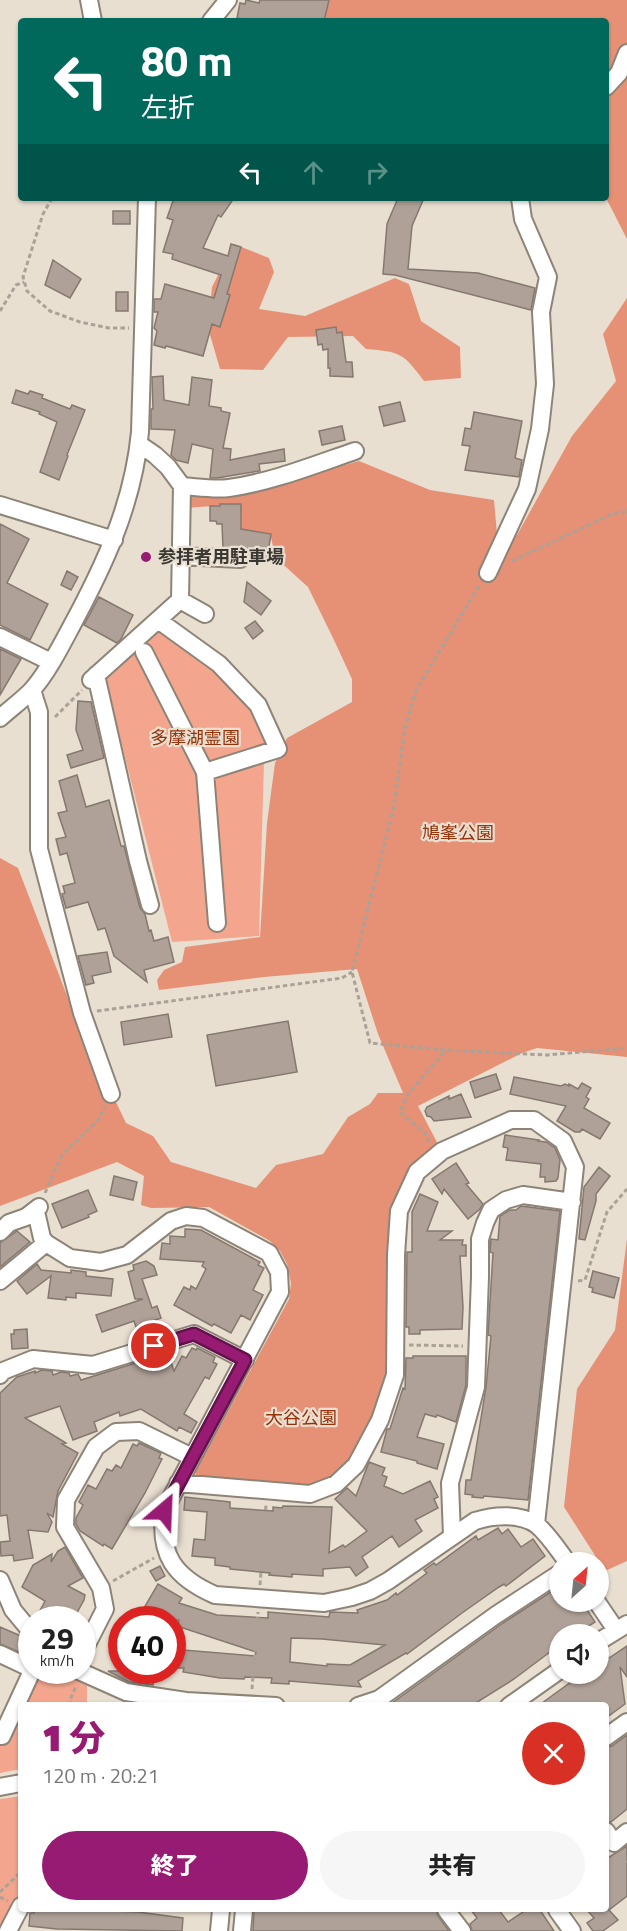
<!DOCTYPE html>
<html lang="ja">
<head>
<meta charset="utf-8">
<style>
	body { margin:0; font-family:"Titillium Web","Noto Sans JP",sans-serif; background:#f6f6f6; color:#222; height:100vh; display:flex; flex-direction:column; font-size:22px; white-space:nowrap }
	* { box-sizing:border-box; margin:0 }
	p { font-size:20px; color:#767676 }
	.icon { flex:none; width:33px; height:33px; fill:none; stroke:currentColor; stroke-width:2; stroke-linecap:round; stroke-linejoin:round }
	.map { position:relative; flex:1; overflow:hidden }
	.side { position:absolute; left:18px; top:1702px; width:591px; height:210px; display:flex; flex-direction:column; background:#fff; border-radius:6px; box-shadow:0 2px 4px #0004 }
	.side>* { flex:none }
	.guide { position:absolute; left:18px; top:18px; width:591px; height:183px; border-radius:6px; box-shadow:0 2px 4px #0004; background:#00695c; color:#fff; overflow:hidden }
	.needle { width:39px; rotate:27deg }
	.fabs { position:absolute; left:549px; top:1552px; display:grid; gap:12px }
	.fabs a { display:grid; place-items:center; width:60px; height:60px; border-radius:50%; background:#fff; box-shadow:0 2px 4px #0004; font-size:30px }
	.speed { position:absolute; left:18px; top:1606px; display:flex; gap:12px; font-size:30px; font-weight:700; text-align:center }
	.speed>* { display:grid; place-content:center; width:78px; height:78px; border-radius:50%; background:#fff; box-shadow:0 2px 4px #0004; line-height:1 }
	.speed small { font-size:15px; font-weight:400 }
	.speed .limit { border:9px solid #d22; background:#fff; color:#111 }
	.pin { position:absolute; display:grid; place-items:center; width:51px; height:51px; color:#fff; margin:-26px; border:3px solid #fff; border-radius:50%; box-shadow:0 2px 6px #0007 }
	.me { position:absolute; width:66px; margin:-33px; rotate:26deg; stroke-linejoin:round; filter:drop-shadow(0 0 4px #0008) }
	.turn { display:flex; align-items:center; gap:21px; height:126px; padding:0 24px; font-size:27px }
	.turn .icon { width:78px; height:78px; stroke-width:2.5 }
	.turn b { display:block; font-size:42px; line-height:51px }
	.lanes { display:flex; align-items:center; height:57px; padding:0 24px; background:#0003; justify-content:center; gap:30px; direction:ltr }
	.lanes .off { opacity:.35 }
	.round { display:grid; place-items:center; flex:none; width:63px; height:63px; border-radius:32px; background:#f6f6f6 }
	.head { display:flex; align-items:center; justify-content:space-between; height:102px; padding:0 24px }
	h1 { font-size:36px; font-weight:800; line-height:45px; color:#981b73 }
	.cta { display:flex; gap:12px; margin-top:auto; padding:12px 24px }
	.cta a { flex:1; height:69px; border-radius:36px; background:#981b73; color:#fff; font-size:24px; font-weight:800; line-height:69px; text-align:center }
	.cta a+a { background:#f6f6f6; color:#222 }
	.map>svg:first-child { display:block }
	.green { fill:#f3a68d }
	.forest { fill:#e69176 }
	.building { fill:#afa197; stroke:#85786f; stroke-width:1.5; fill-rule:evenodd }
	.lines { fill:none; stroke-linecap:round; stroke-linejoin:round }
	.minor-casing { stroke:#8d8477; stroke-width:20 }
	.path { stroke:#aaa297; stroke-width:3; stroke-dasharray:4.5 3; stroke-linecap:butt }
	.minor { stroke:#fff; stroke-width:16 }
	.route-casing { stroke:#63124b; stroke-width:15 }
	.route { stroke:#981b73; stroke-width:10 }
	.poi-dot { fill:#981b73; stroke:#e9dfd1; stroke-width:2 }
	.labels { text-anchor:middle; stroke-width:4.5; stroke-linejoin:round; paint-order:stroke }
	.poi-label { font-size:18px; font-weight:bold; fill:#3b3732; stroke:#e9dfd1; text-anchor:start }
	.park-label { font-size:18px; fill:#95320a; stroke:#e9dfd1 }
</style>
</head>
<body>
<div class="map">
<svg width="627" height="1931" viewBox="0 0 627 1931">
	<rect width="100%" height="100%" fill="#e9dfd1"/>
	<!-- green -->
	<path class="green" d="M167,619l54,38 64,98 -21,7 -5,174 -87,6 -68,-267z
		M38,1671h27l22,14v20l-65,1z
		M21,1707v62l-21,4v-31z
		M21,1796v96l-21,39v-132z"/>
	<!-- forest -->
	<path class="forest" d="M308,0h319v239l-21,-41v-177h-301z
		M234,244l35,14 5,14 -15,37 46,7 90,-38 14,6 12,37 39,26 1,31 -37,3c-21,-28 -23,-29 -58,-32l-13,-13 -65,1 -25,33 -43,-1 -12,-41 4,-41z
		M627,298v759l-90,-9 -15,5 -104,53 21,40 -25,20 -13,18 -11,27 -5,170 -10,35 -31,53 -15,10 -17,7 -115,-8 -2,-5 94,-174 2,-16 -4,-19 -7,-13 -10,-10 -61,-34 -58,1 -10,-3 3,-29 -27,-14 -117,44v-348l18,10 56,146 52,109 27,13 18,26 85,26 20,-23 47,-11 25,-37 22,-13 8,-11h25l-25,-59 -21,-65 -93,8 -105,13 -2,-10 7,-10 18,-8 3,-15 75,-10 7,-114 8,-60 12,-25 65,-36v-23l-19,-41 -25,-51 -32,-29 -6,-24 -30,-4 -1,-26 -53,4 4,-17 98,-10 71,-20 71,29 64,10 3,34 20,1 55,-99 44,-55 -13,-47z
		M627,1239v322l-22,10 -41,-64 13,-118 38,-59z"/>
	<!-- building -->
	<path class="building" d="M246,0l13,3 1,-3h69l-5,21h-71l-16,-3 3,-15 5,1z
		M174,198h60l-13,19 -3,-2 -15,33 25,8 3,-12 10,3 -14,47 3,1 -10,32 -8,-3 -9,32 -37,-10 -1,2 -11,-3 3,-14 -3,-3 4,-16h-4v-13h7l4,-15 49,14 7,-23 -49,-16 1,-5 -10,-2 10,-32 -6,-2z
		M398,198h26l-12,28 -4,43 70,4 57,15 -4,22 -136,-35 -12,-1 4,-50z
		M113,211h17v13h-17z
		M53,260l28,19 -11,19 -25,-13z
		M116,292h12v19h-12z
		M336,327l1,6 5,-1 4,30h6l1,15 -23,-1v-8h-2v-19l-5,1 -1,-6 -4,1 -2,-15z
		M163,376l1,24 25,5 3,-28 20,3 -3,26 12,2v3l9,2 -7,35 8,1 -1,11 54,-11 1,12 -26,3 1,7h-1l-42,7h-7l3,-29 -21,-5 -4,19 -12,-3 -5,-5 4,-25 -24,-1v-20h2l-1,-32z
		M16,390l12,4 2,-3 13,4 -1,3 28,11 2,-4 13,5 -18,45 1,1 -9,24 -19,-8 17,-50 -18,-8 1,-2 -28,-9z
		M400,402l5,19 -21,5 -5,-19z
		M474,412l48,9 -7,37 7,2 -3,17 -54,-7 5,-24 -8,-1 3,-17 6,1z
		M342,426l3,14 -23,5 -3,-14z
		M220,504h21v25l30,5 -4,24 -15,-3v-4l-29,-3 -1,-24h-5l-1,-3h-6v-15h10z
		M0,524l29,15 -22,44 41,21 -18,36 -30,-15z
		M67,571l11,6 -7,13 -10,-5z
		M247,582l24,19 -10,14 -17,-13z
		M99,597l34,18 -12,24 -4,4 -33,-18z
		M255,621l8,10 -10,8 -8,-11z
		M0,649l21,10 -21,36z
		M78,701l13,1 13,56 -33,10 -4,-13 16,-5 -7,-20z
		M77,775l9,32 23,-7 12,46h3l16,62 5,6 4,17 2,-1 3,11 14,-4 6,25 -30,8 3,12 -33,-26 -9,-28 -7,2 -10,-28 -22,6 -4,-14 3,-1 -2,-7 12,-3 -8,-30 -7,2 -4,-16 10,-2 -8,-24 9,-2 -8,-30z
		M107,952l4,20 -19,4 2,7 -8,2 -8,-29z
		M168,1014l4,23 -48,8 -3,-23z
		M288,1021l9,51 -81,14 -9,-51z
		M496,1074l5,15 -26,9 -5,-16z
		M514,1077l47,9 4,-2 4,2v-2l9,5 4,-6 9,5 -5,9 3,2 -5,9 26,15 -10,16 -18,-10 -2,3h-5l-18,-11 9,-15 -56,-12z
		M461,1094l10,23 -37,4 -3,-4 -4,-1 -2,-5 2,-4 22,-11v3z
		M505,1135l34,5 -1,1 8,1 9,6 5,12 -2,18 -2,3 -11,1v-5h-5l1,-13 -35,-4 2,-12 -5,-1z
		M456,1163l13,20 -3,1 17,20 -3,5 -12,10 -24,-30 -2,5 -10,-15z
		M599,1167l11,9 -14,18v7l-11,39 -6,-1 5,-52z
		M114,1176l23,6 -4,18 -23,-5z
		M88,1190l9,21 -9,4 1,2 -27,11 -10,-24z
		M420,1194l18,8 -11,29h25l-12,9h23l-1,5h4v11h-6l3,51 -1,22 -42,1v4h-11v-7h-3l1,-75h5v-40z
		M521,1206l39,5 -32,289 -44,-4 -1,2 -11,-1 1,-2 -8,-1 1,-14h5l15,-93 5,-51 -3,-1 5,-82 -3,-1 1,-13 7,1 2,-24 10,-6h6z
		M185,1229l16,1 59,32 -2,3 6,3 -11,22 10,5 -13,25 -9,-5 -10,18 -17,-9 -2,2 -38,-21 10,-18 6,3 1,-4 5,3 10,-20 -4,-3 2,-4 -44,-3 2,-16 8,1v-8l15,1z
		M17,1231l13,11 -30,25v-24z
		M146,1261l8,5 3,9 -15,4 10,29 5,-2 4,12 -25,9 -2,-6 -32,11 -6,-17 47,-16h-8l-7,-27 6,-2 -1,-5z
		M37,1264l4,6 30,3v-3l15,2v4l27,3 -2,17 -35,-3v5l-10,-1v3l-18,-2 3,-22 -24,18 -10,-13z
		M593,1271l26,7 -5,20 -22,-6 1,-4 -4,-1z
		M27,1329l1,19 -16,1 -1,-15h3v-4z
		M192,1348l4,2 1,-2 18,9 -2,5 4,2 -8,15 -4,-2 -21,37 13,8 -6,11 -12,-6 -2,4 -36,-22 -21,7 -1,-4 -25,10 3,9 -24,9 -13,-34 -35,12 41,25 -4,1 16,9 -20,38 -5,26 -6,-4 5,9 -4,10 -20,-2 5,28 -19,3 -1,-6 -12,1 -1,-14 10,-1 -3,-26 -7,1v-123l17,-16 18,-6v2l7,-3 10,1 1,4 8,-3 8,1 1,3 8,-2 3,6 87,-27 6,18 8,-15 4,2z
		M413,1356h53v29l-10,37 -19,-7 -1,2 -11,-3 -8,23 27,7 -7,25 -20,-6v-2l-36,-9 6,-23h3l13,-41 2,1 1,-31h7z
		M139,1443l22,10 -2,5 3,1 -17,34 -33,56 -8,-5 -1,2 -23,-15 -4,-7v-6l7,-13 -4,-3 9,-17 8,4 11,-20 5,2 4,-6 5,3 12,-24 4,2z
		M369,1462l16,6 -3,7 5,2 -3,9 19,8 27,-13 8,16 -4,2 4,9 -23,12 7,11 -23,16 -7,-11 -30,21 6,10 -12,9 -6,-9 -27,2v7l-31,-2v3l-23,-2 1,-2 -40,-4v-2l-15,-2v-7l-23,-2 2,-17 11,1 2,-28 -23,-2 1,-13 45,5v6l43,3v-4l9,1 1,-2 49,1 -3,46 14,-8 2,2 22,-16 -32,-32 12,-11 9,8z
		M498,1528l4,6 6,-5 13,18 12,-8 12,17 -39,30 -2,-2 -5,3 -37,26 -55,41 -1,-1 -48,28 3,6 -72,-6v3l-18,-1 1,-5 -27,-1 -1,2 -24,-1 -37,-6 1,-4h-12v-19l83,7 1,-4 -79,-26 2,-6h-42l21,-36 24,14 -3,5 38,12 51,3v-6l61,5 1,-5 28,1 -1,-3 30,-10 9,-7 1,2 30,-22 -3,-3 10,-7 2,2 40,-29 2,4zM291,1638l31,1 63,6 -35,20 -23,-1v2l-37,-4z
		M65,1547l18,31 -15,8 17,9 -1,5 -11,20h-38l10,-19 -23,-14 11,-22 19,-11 -1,8 7,-11z
		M160,1566l5,10 -9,5 -6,-10z
		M560,1586v16h22l13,20 -20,13h-15v25h-4l-6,-8 -36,27 -43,27h-83l115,-83z
		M0,1627l21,9 -1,5 8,4 -4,9 -24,-10z
		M627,1646v31l-7,-10 5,37 -19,14v-12h-68l44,-32h16v-13l9,-6 2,3z
		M108,1671h31l-1,3 16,2 -1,9 -24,-3z
		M627,1735v74l-16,13 -5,-1v-74l6,-1z
		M627,1846v50l-18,14 9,10 -15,11h-10l-6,-8 7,-5 -7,-8h19v-51z
		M34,1910l26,1 1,-1h32l45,2 45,6 -1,13 -125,-2 -28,-3 1,-13h4z
		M254,1910h182l2,6 11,15h-196z
		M471,1910h28l9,12 18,-12h14l14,21h-82l-2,-7 7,-6z"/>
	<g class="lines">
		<!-- minor casing -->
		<g class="minor-casing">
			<path id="minor" d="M89,0l4,21
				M211,21l17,-21
				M606,87l13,-14 8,-20
				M182,486c15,1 32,4 47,2 43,-6 85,-23 126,-37
				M0,505l114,35
				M181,556l59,3
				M488,573l39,-84 13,-60 5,-45 -4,-72 7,-35 -25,-58 -3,-21
				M180,600l25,14
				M158,620l61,44 39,41 20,44 -73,23
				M0,637l51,25
				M144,652l61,120 12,151
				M96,675l42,186 12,44
				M91,680l89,-80 2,-114 -14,-19 -13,-12 -16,-11
				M32,690l7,22v137l43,164 29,81
				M0,718c10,-9 21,-17 31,-27 15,-16 29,-43 39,-62 34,-63 63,-124 70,-197l7,-234
				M37,1216l5,22 4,5 24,15 31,4 26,-7 44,-34 15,-5 17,2 66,35 10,19 1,20 -116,219c-5,44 10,66 51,84l109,8 28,-6 18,-6 18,-10 87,-60c19,-6 45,-8 62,4 12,10 21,25 31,38
				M0,1232l9,-9 17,-6 13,-10
				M0,1281l46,-38
				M0,1375l3,-4 30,-12 60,6 101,-31 51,26
				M178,1483l132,11 26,-10 20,-19 24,-45 15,-45 1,-120 3,-44 18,-39 25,-21 69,-31h23l29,21 12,26 -39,357
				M452,1536l-2,-53 26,-96 4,-110v-38l5,-16 6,-13 15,-10 17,-5 49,7
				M0,1580l13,30 19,23
				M597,1602l19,28
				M598,1642l29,-18
				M0,1654l32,15
				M82,1654l23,-45 -4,-21 -36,-61 1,-27 30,-53 20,-15 23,-1 53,26
				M79,1671l47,21 60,9 90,5
				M358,1706l21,-7 117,-84 64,-42
				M509,1706l51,-36
				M0,1736h2l30,-65
				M606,1737l21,-15
				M0,1787l21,-4
				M606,1831l8,12 13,-11
				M446,1910l16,21
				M557,1910l15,21
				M8,1931l13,-25
				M219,1931l2,-21
				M242,1931l2,-21"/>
		</g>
		<!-- path -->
		<path class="path" d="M52,198l-9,16 -20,63 4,14 23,20 30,11 29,6h20
			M0,311l16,-26 8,-3
			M512,561l100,-47 15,-3
			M479,586l-63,104 -11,38 -11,78 -42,166 18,71 76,7 101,5 80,-7
			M55,717l27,-27
			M97,1011l245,-33 10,-6
			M429,1142l-2,-7 -27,-23 8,-18 38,-44
			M45,1193l17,-38 37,-36 6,-13
			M578,1281l7,-1 22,-68 20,-23
			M409,1345l54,1
			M113,1581l41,-23
			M260,1585l6,-80
			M252,1689l6,-77
			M71,1706l-1,-6 6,-14
			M622,1855l5,7
			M0,1892l21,-20
			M0,1897l8,4"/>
		<!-- minor -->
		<use href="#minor" class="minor"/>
	</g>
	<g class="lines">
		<!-- route casing -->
		<g class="route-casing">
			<path id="route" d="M154,1346l40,-12 51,26 -81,151"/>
		</g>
		<!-- route -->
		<use href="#route" class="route"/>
	</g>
	<!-- markers -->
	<circle class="poi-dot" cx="146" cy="557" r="6"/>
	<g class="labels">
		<!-- poi labels -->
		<g class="poi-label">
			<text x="158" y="563">参拝者用駐車場</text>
		</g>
		<!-- park labels -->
		<g class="park-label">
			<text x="195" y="744">多摩湖霊園</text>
			<text x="458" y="839">鳩峯公園</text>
			<text x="301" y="1424">大谷公園</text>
		</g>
	</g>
</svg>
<div class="fabs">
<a><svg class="needle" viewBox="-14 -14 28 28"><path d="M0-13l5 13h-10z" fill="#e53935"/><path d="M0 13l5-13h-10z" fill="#767676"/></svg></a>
<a><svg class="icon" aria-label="sound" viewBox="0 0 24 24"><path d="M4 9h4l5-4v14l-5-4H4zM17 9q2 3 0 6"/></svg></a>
</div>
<div class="speed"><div>29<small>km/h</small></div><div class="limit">40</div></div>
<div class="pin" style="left:154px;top:1346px;background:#d93025"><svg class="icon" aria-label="arrive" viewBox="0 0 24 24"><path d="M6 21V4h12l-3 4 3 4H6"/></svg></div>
<svg class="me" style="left:164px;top:1511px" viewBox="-20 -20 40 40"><path d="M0-17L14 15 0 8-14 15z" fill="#981b73" stroke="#fff" stroke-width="4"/></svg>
<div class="guide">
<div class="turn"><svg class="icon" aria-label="left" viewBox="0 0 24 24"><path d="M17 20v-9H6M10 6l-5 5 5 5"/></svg><div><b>80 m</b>左折</div></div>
<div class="lanes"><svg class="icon" aria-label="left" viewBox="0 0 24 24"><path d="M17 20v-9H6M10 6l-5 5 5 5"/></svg><svg class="icon off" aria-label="ahead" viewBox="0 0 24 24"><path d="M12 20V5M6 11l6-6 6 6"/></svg><svg class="icon off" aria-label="right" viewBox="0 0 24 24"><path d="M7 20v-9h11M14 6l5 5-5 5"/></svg></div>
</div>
<section class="side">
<div class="head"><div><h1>1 分</h1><p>120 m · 20:21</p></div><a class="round" style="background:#d93025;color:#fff"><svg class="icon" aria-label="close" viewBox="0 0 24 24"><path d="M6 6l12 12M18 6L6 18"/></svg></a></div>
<div class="cta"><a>終了</a><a>共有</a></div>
</section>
</div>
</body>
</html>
